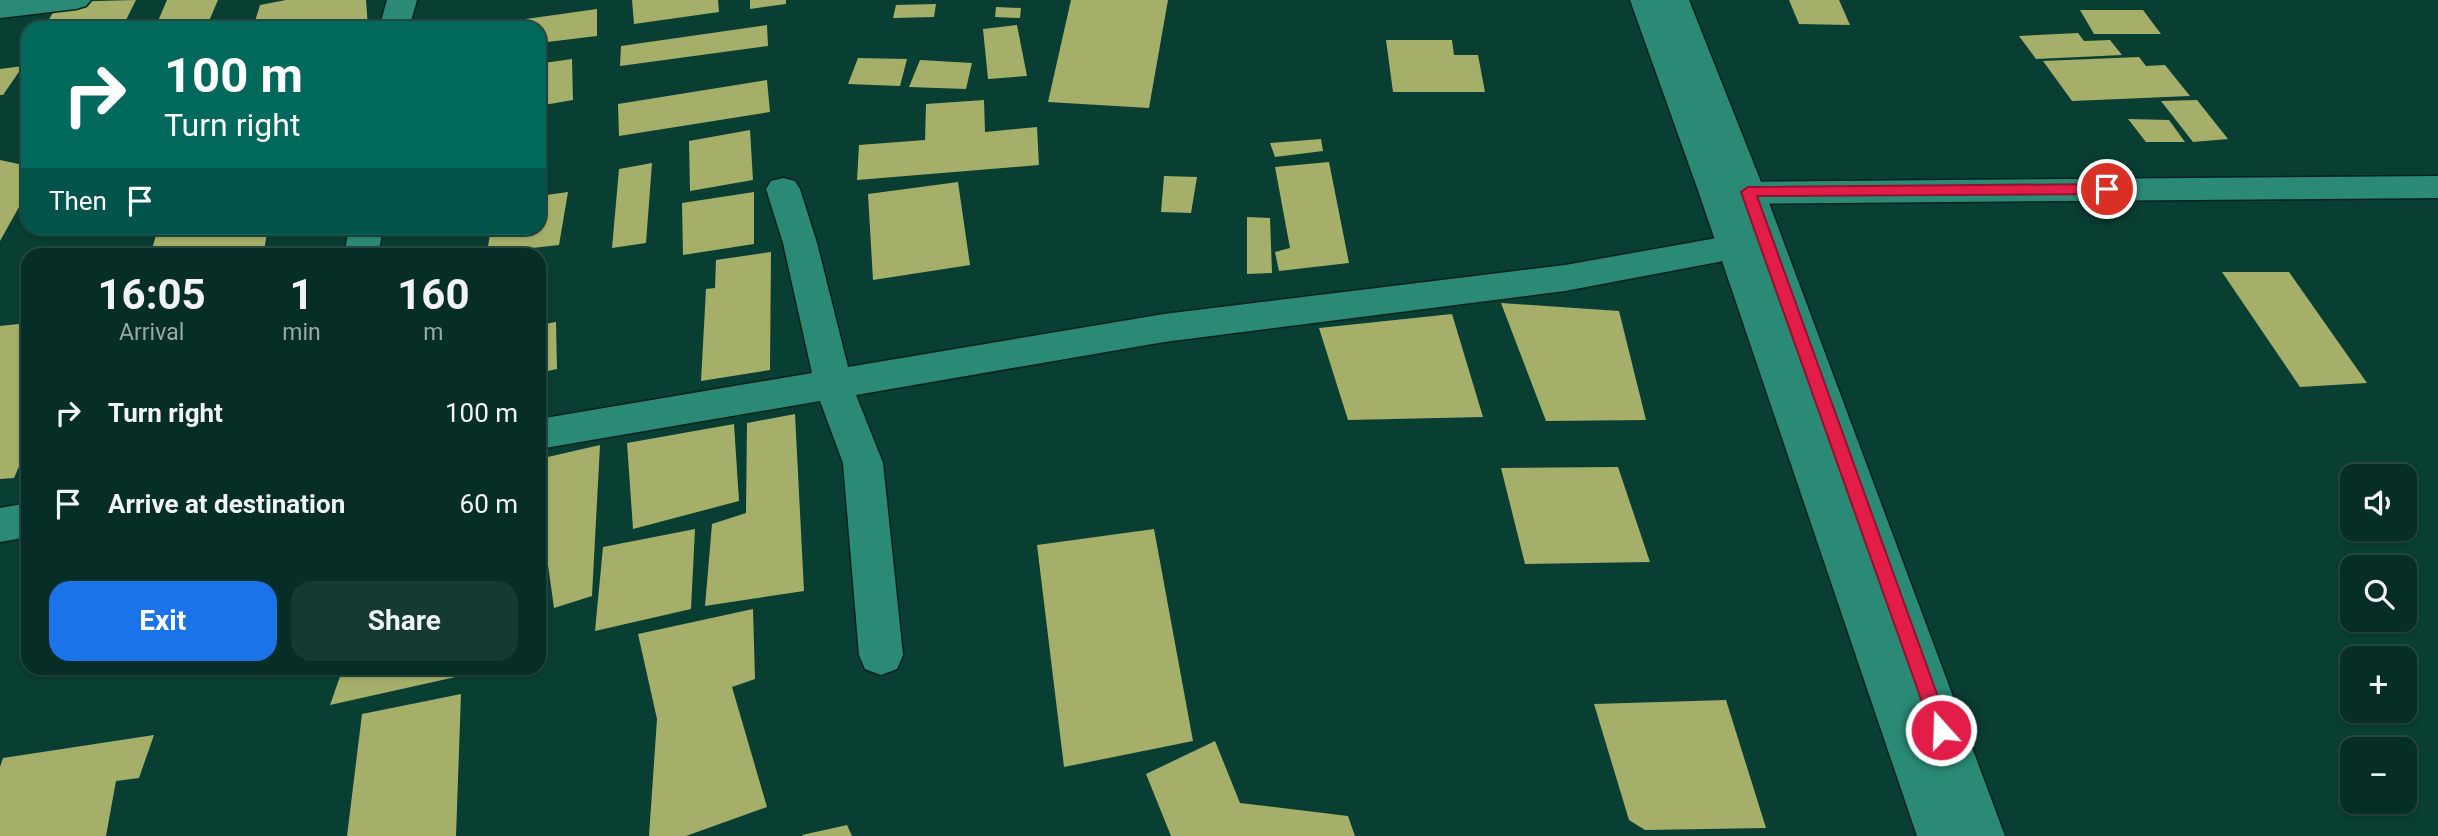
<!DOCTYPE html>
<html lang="en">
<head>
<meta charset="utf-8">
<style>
	body { margin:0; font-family:Roboto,sans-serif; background:#153a32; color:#f1f3f6; height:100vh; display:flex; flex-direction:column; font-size:26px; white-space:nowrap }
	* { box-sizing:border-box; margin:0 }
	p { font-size:23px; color:#98a8a7 }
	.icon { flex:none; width:38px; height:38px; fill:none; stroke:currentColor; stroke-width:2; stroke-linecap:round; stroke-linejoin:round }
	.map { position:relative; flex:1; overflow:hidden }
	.side { position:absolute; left:21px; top:248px; width:525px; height:427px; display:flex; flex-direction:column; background:#072e26; border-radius:21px; box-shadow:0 2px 5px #0004,0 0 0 2px #284a43 }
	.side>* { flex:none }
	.banner { position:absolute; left:21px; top:21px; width:525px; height:214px; border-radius:21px; box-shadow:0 2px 5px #0004,0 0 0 2px #284a43; background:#00695c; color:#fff; overflow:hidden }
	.buttons { position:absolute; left:2340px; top:464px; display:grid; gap:14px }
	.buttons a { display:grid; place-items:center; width:77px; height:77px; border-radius:14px; background:#072e26; box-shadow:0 2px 5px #0004,0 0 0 2px #284a43; font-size:35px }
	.pin { position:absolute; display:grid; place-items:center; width:60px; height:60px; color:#fff; margin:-30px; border:4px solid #fff; border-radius:50%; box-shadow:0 2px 7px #0007 }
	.me { position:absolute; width:77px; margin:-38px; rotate:340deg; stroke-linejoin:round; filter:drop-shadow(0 0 5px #0008) }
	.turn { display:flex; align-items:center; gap:24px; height:147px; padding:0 28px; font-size:32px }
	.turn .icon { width:91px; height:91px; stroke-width:2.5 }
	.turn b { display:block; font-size:49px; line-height:60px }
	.then { display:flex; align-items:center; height:66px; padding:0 28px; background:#0003; gap:14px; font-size:26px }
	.eta { display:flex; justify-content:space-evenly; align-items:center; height:119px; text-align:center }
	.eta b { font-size:42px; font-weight:700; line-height:49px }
	.primary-button { display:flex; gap:14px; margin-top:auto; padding:14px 28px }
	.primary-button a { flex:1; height:80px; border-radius:21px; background:#1a73e8; color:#fff; font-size:28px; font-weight:700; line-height:80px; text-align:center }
	.primary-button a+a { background:#153a32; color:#f1f3f6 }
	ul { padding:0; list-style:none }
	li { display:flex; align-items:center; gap:21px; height:91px; padding:0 28px }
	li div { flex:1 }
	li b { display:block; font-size:26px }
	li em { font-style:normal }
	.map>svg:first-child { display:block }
	.building { fill:#a5af69 }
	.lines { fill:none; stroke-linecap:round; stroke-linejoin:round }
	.minor-casing { stroke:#05221c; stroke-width:3 }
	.tertiary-casing { stroke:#05221c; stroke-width:3 }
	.minor { fill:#2a8a75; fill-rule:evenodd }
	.tertiary { fill:#2a8a75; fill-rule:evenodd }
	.route { fill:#e11d48; stroke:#92132f; stroke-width:2 }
</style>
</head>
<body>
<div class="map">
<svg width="2438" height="836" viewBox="0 0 2438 836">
	<rect width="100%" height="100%" fill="#093e33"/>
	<!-- building -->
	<path class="building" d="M136,0l-14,28h-78l15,-26z
		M167,0h51l-12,28h-51z
		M286,0h80l2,28h-115l7,-23z
		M632,0h86l1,12 -85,12z
		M750,0h36v4l-36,5z
		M1071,0h97l-19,108 -101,-6z
		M1789,0h50l11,25 -51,-1z
		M936,4l-2,13 -41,1 3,-13z
		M996,7l25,1 -1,10 -25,-1z
		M597,9v27l-58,7v-15h-77z
		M2080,10h63l18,24h-67z
		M767,25l1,21 -148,20 1,-20z
		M1017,25l10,51 -39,3 -5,-50z
		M2078,33l6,8 26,-1 12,15 -86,4 -17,-23z
		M1386,40h66l2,15h24l7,37h-92z
		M2139,57l7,9 19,-1 25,31 -118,5 -29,-40z
		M858,58l49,1 -7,27 -52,-2z
		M572,59l1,41 -29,5v-42z
		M920,60l52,3 -6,26 -57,-2z
		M23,66l-20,29h-3v-26z
		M767,80l3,32 -151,24 -1,-32z
		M984,100l1,32 52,-5 2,38 -182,15 2,-35 66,-5 1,-36z
		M2197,100l31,39 -35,3 -32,-41z
		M2128,119l41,1 16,22h-39z
		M750,130l3,50 -63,11 -1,-50z
		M1321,139l2,12 -48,6 -5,-14z
		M0,160l28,6v25l-28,50z
		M1329,162l20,101 -70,8 -4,-19 15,-4 -15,-81z
		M652,163l-6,80 -34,5 7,-79z
		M1164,176l33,1 -6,36 -30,-1z
		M958,182l12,83 -97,15 -5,-86z
		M568,192l-9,53 -72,8 4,-25h48v-32z
		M754,192v52l-71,11 -1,-52z
		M1247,217l23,1 2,55 -25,1z
		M214,228h54l-5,28h-113l7,-24z
		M771,252l-1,118 -69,11 5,-92 9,-1 1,-28z
		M2222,272h67l78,111 -67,4z
		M1501,303l118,8 27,109 -100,1z
		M1452,314l31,103 -135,3 -29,-92z
		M556,322l1,47 -18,4v-48z
		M28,323v123l-14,32 -14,1v-153z
		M795,414l9,177 -99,15 7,-82 34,-11 1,-90z
		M734,424l5,77 -106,28 -6,-86z
		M600,445l-8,151 -38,12 -15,-108v-41z
		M1618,467l32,95 -125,2 -24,-96z
		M695,529l-4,80 -96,22 8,-84z
		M1154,529l39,212 -129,26 -27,-222z
		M753,609l2,70 -23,8 35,120 -81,29h-37l8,-117 -19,-85z
		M343,668h143l1,2 -157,35z
		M461,694l-5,142h-109l15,-122z
		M1726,700l40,128 -121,2 -16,-10 -35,-116z
		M154,735l-15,43 -23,3 -10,55h-106v-69l3,-9z
		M1215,741l25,62 108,13 7,20h-184l-25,-62z
		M847,825l5,11h-49l-1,-1z"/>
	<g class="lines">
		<!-- minor casing -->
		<g class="minor-casing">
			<path id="minor" d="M0,0h91l-5,6 -10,3 -76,9z
				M387,0h30l-8,28h-30z
				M2438,176v22l-722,6 -12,-3 -5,-8 5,-8 12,-3z
				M783,178l12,3 5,8 17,54 31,124 316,-53 401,-49 169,-30 33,-1 12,3 5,9 -5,9 -12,3 -33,1 -169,32 -401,51 -308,53 27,68 20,192 -6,14 -16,6 -16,-6 -6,-14 -16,-192 -23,-62 -281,48v-30l273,-46 -29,-130 -17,-54 5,-8z
				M349,228h34l-5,28h-34z
				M28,503v34l-28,5v-34z"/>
		</g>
		<!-- tertiary casing -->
		<g class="tertiary-casing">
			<path id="tertiary" d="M1630,0h59l76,192 240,644h-88l-218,-643z"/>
		</g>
		<!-- minor -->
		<use href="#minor" class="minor"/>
		<!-- tertiary -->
		<use href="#tertiary" class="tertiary"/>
	</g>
	<!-- route -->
	<path class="route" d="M2107,184l7,5 -7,5 -350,2 193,534 -2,6 -7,3 -7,-3 -2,-6 -191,-538 7,-5z"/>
</svg>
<div class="buttons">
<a><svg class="icon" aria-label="sound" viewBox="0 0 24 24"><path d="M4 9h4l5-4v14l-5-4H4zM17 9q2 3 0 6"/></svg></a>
<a><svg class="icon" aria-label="search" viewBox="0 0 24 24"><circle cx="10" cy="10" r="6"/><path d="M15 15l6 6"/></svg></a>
<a>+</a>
<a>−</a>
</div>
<div class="pin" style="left:2107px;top:189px;background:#d93025"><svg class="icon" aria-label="arrive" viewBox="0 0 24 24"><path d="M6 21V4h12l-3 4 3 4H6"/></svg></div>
<svg class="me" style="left:1941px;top:730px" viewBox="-20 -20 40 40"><circle r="17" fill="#e11d48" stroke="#fff" stroke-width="3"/><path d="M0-11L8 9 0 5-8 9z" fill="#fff"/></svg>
<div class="banner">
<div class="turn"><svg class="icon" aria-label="right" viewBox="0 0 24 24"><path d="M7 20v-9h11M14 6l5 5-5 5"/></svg><div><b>100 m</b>Turn right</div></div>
<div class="then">Then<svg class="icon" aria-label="arrive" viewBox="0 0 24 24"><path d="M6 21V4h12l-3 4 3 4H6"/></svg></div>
</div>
<section class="side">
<div class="eta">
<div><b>16:05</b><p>Arrival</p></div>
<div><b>1</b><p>min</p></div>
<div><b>160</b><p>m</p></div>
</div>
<ul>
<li><svg class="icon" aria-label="right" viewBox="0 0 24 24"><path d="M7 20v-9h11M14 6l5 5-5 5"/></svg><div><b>Turn right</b></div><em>100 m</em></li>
<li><svg class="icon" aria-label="arrive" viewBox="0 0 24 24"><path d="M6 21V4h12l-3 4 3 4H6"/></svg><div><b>Arrive at destination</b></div><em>60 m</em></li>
</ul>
<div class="primary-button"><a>Exit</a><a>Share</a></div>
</section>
</div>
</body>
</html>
